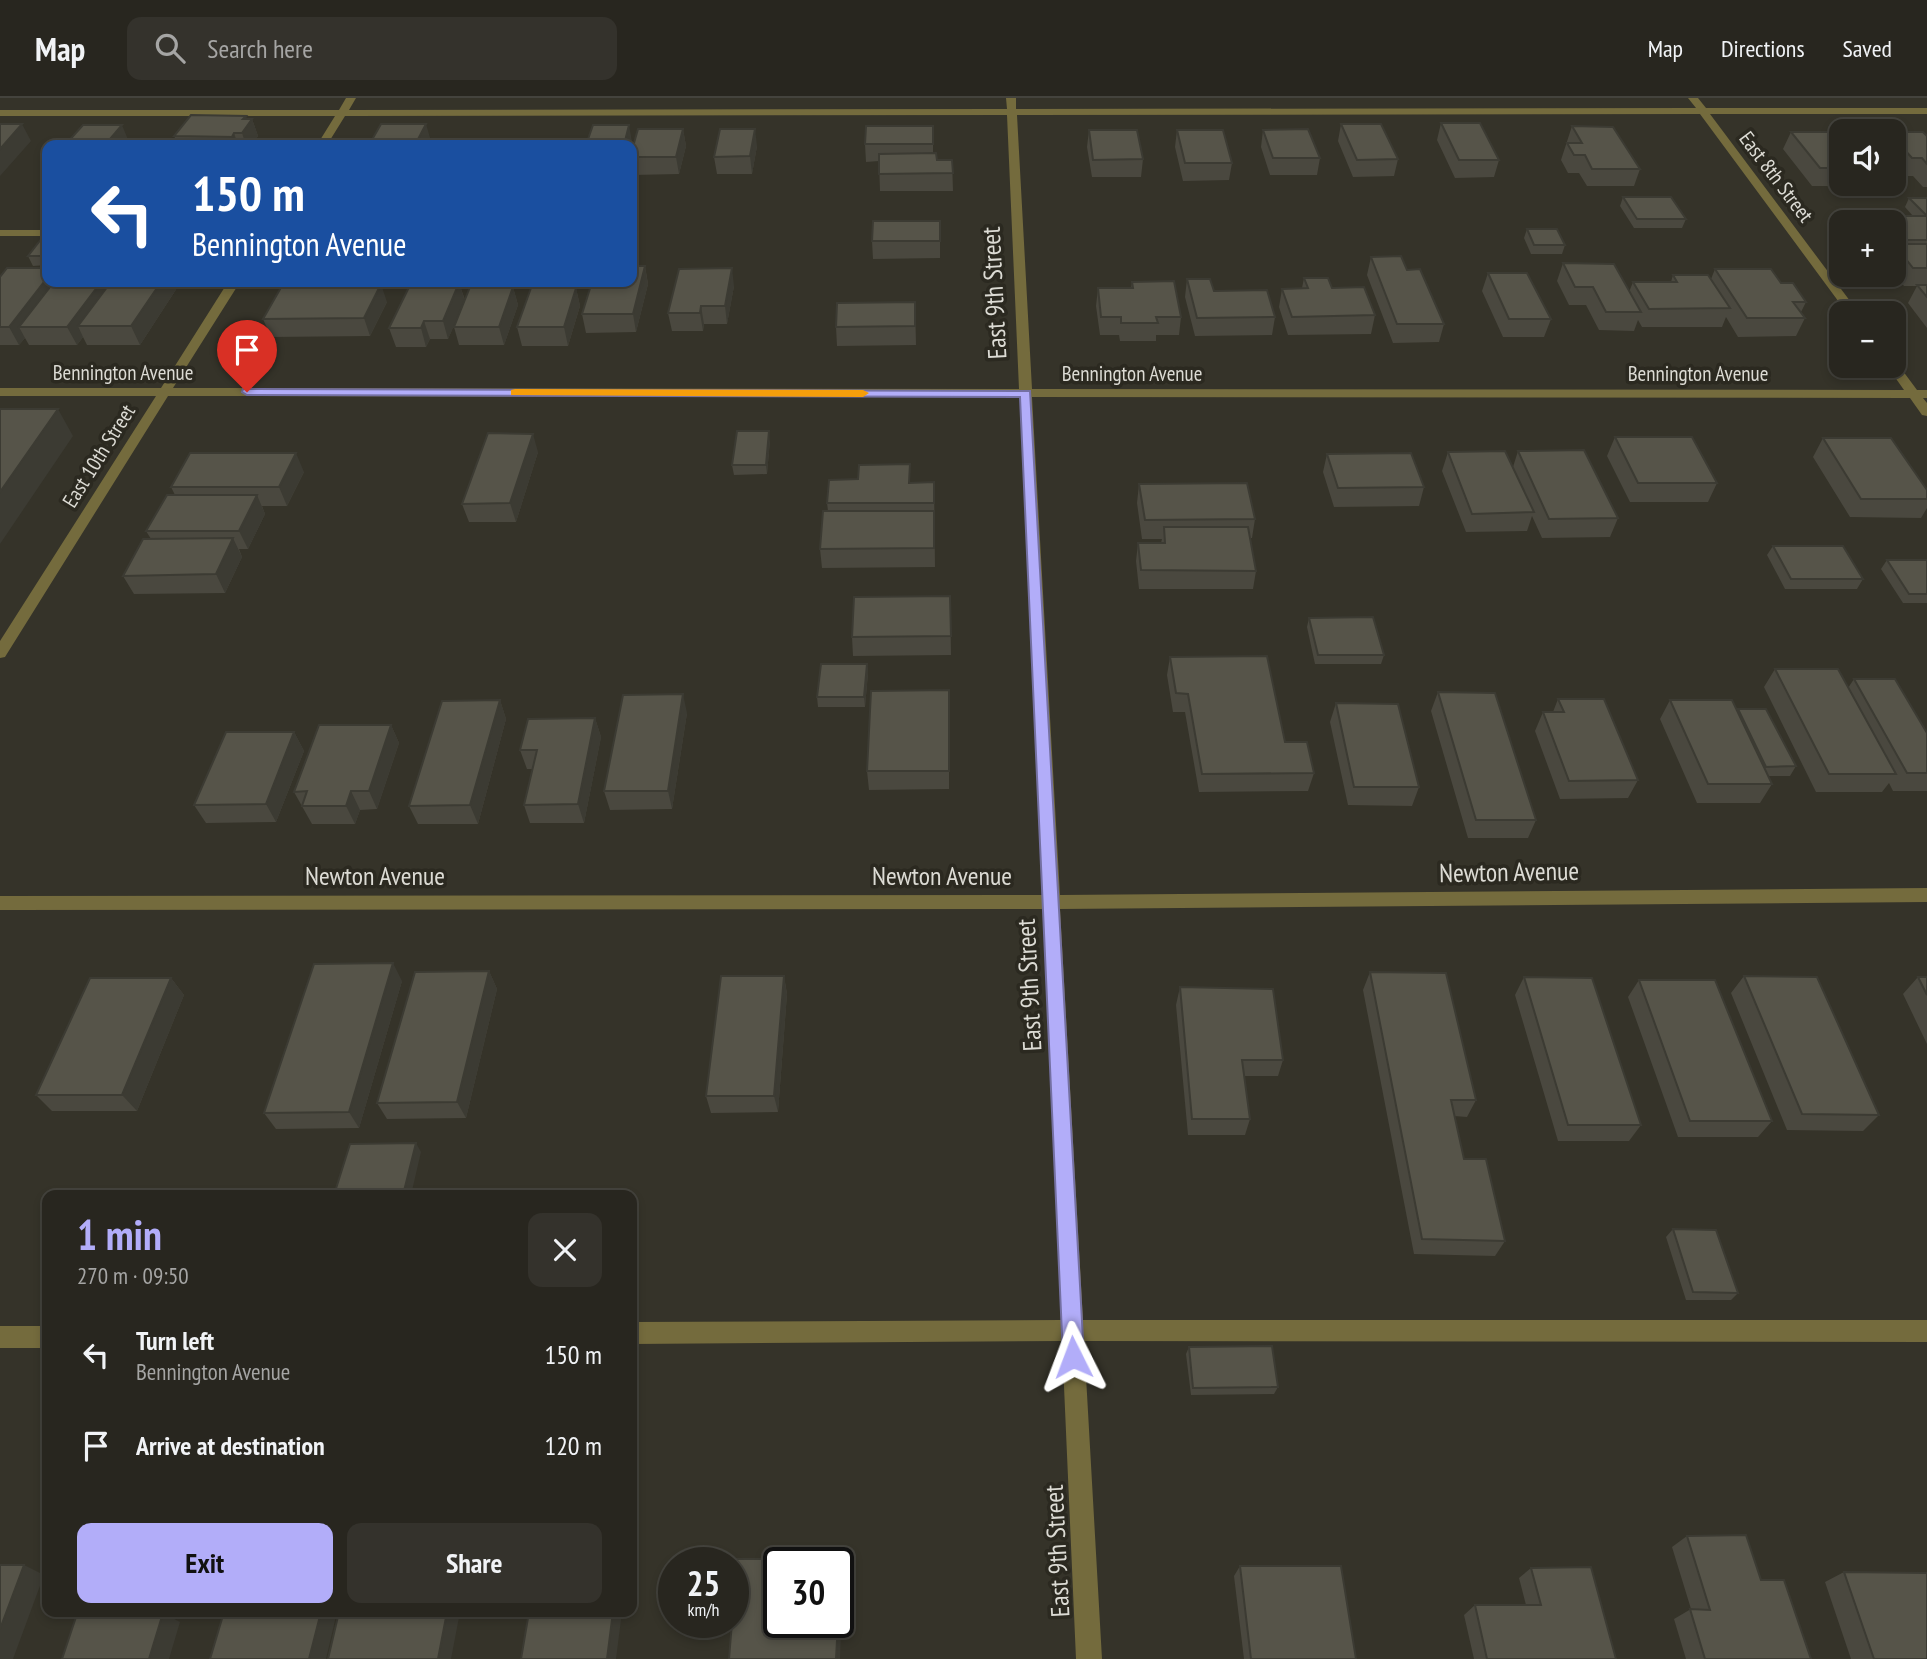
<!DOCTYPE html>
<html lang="en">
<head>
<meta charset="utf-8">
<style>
	body { margin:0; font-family:"PT Sans Narrow",sans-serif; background:#34322c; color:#f1f3f6; height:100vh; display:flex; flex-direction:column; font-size:26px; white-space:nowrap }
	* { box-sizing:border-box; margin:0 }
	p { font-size:23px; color:#a5a5a4 }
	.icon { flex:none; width:38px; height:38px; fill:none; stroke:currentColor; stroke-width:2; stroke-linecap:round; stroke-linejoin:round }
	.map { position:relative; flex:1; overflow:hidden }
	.panel { position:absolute; left:42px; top:1092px; width:595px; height:427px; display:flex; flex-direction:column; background:#28261f; border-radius:14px; box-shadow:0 4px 10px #0003,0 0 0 2px #44433d }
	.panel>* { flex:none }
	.guide { position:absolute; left:42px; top:42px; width:595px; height:147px; border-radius:14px; box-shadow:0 4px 10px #0003,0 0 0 2px #44433d; background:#1a4fa0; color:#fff; overflow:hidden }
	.buttons { position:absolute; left:1829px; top:21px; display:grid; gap:14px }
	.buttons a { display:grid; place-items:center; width:77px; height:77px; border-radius:14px; background:#28261f; box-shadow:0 4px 10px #0003,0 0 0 2px #44433d; font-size:35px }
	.speed { position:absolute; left:658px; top:1449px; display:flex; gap:14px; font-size:35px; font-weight:700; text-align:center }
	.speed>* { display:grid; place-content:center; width:91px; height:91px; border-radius:50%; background:#28261f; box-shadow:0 4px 10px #0003,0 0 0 2px #44433d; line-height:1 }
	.speed small { font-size:18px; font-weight:400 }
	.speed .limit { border:4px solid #111; border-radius:10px; background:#fff; color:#111 }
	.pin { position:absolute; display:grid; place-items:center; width:60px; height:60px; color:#fff; margin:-72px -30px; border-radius:50% 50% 50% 0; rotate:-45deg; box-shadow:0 0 7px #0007 }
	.pin .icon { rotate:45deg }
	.me { position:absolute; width:77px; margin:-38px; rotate:357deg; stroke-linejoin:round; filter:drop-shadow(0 0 5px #0008) }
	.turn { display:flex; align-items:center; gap:24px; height:147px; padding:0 35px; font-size:32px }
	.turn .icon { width:91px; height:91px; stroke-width:2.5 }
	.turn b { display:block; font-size:49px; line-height:60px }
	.round { display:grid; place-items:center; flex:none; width:74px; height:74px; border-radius:14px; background:#34322c }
	.summary { display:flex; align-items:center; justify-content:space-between; height:119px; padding:0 35px }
	h1 { font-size:42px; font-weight:700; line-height:52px; color:#b2adf9 }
	.action { display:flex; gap:14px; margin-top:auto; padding:14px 35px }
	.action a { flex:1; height:80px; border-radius:14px; background:#b2adf9; color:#111; font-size:28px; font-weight:700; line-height:80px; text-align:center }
	.action a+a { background:#34322c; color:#f1f3f6 }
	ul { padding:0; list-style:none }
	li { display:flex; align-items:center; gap:21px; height:91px; padding:0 35px }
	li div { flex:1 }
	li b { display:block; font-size:26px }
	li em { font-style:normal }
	header { display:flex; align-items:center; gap:42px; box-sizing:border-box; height:98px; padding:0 35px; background:#28261f; border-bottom:2px solid #44433d }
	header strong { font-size:33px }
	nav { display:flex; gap:38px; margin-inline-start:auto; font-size:24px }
	.search { width:490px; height:63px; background:#34322c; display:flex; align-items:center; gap:18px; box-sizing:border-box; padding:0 24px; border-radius:14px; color:#a5a5a4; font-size:26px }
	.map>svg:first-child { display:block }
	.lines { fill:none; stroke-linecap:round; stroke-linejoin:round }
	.minor { fill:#746b3d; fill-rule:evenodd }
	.wall { fill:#4a483f }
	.shaded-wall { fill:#3c3b33 }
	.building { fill:#565449; stroke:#3c3b33; stroke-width:2 }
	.route { fill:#b2adf9; stroke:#7470a2; stroke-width:2 }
	.slow { fill:#f59e0b }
	.labels { text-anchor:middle; stroke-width:7; stroke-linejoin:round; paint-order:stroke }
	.far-street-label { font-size:21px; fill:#dcdbd4; stroke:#2b2920 }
	.street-label { font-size:26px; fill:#dcdbd4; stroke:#2b2920 }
</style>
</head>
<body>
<header>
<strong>Map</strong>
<div class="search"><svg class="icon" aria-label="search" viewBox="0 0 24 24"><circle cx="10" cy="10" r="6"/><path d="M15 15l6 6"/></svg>Search here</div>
<nav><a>Map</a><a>Directions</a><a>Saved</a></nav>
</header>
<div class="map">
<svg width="1927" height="1561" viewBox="0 0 1927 1561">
	<rect width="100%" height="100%" fill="#353329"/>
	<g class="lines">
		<!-- minor -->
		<path class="minor" d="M346,0h10l-7,12 658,-1 -1,-11h10v11l680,-1 -8,-10h10l8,10h221v6h-217l149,199h-12l-147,-199 -683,1 15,274 872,1 -17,-24h7v-4l3,1 20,27h10v8h-4l4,5v13l-5,-1 -12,-17 -878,-1 28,498 867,-7v14l-867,7 23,411h844v22l-843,-1 18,318h-26l-14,-318 -430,3v-22l429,-2 -18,-411 -1043,1v-14l1042,-1 -22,-498 -852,-1 -163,261 -5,1v-17l156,-245h-156v-8h161l67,-106h12l-67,106 846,1 -12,-274 -662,1 -18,29h-10l18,-29h-335v-6h339z
			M0,132h47v6h-47z
			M0,1228h47v22h-47z"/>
	</g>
	<!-- wall -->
	<path class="wall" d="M247,21h5l6,17 -6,9h-82l6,-5 -2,-4z
		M1441,25l58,37 -5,17 -39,1 -18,-38z
		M1341,26l57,35 -4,17 -41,1 -15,-36z
		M933,28v27l4,7h15l1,31h-73l-1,-30 -13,1 -1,-18z
		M1572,28l68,43 -6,17h-47l-8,-13h-11l-7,-13z
		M683,31l3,17 -7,28 -46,1 -1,-25z
		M1089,32l54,29 -2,18h-49l-5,-30z
		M1177,32l55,33 -3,17 -46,1 -8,-34z
		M1263,32l57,28 -3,17h-47l-9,-28z
		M1791,34l48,10 2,-4v46h13l-1,2h-41l-29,-37z
		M1894,34l33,4v51h-4l-10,-11h-9l-8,-8 -2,6z
		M757,48l-5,28h-35l-3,-17z
		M1623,99l63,22 -4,9h-48l-14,-22z
		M1909,100h18v130l-19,-25 9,-17h-13l-10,-13v-51h-41l3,-6h57l-8,-9z
		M940,123v37l-67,1 -1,-18z
		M1527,131l38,16 -3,9h-31l-7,-16z
		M47,140v27l-14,1 -5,-10z
		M1371,159l36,13 37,54 -5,18 -46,1 -26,-68z
		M1563,165l66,29 4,-10h38l2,-7 38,4 4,-10 66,14 25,19 -5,10 4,6 -9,18 -58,1 -12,-20 -4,10h-80l-4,-7 -4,11 -35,-1 -13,-25h-17l-12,-24z
		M645,168l3,18 -12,48 -50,1 -4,-19z
		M1488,175l63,46 -7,18h-41l-21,-46z
		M0,179l47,5h60l1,3 69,3 -37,57h-53l-4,-8 -6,8h-48l-4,-7 -6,7h-19z
		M1304,180l28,10 43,27 -4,19 -83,1 -9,-28 3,-18 20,-1z
		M1187,181l88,38 -3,18 -77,1 -10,-39z
		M407,184l52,1 6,17 48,-13 5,18 -14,40h-45l-5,-18 4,-11 -10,23h-18l-4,8h-30l-7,-19 21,-43h-2z
		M1132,184l49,35 -2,18h-23v6h-36l-1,-6h-19l-4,-29 2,-18h33z
		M734,188l-7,38h-23l-1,7h-31l-4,-18z
		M576,190l4,18 -12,40h-46l-5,-19z
		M387,204l-17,34 -99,1 -8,-18z
		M915,204l1,43 -79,1 -1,-19z
		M1615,339l102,46 -9,19h-78l-23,-46z
		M1823,340l104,52v18l-6,10 -71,-1 -37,-60z
		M770,342l-3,34 -33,1 -2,-10z
		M1518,353l100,67 -8,19 -68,1 -10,-22 -5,15 -61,1 -24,-61 6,-19 65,15z
		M538,354l-22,70h-47l-7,-18z
		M1327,356l97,33 -5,19 -85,1 -11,-35z
		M304,374l-17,34h-25l3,8 -17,35h-9l3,8 -17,36 -91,1 -11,-18 28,-37 -5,-8 29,-36 -4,-8z
		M934,384l1,85 -113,1 -2,-19 8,-38 -1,-8 83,-20z
		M1139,386l116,35 -3,19h-2l6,33 -3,18h-114l-3,-28 2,-18h23l1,-4h-20l-5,-36z
		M1773,448l90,33 -6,10h-72l-18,-34z
		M1887,462h40v43h-24l-22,-34z
		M950,498l1,59 -98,1 -1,-19z
		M1309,520l75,37 -3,9h-66l-8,-37z
		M1170,559l115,85 29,31 -6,18 -109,1 -14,-80h-12l-6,-37z
		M867,566l1,9 -3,34h-47l-1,-10z
		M1775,571l73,19 6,-9 73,54v58h-34l-4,-8 -7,9h-66l-52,-105z
		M949,592v99l-80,1 -2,-19z
		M1438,594l98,128 -8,18h-60l-37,-127z
		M1558,601l80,81 -10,18 -68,1 -25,-68 8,-19h10z
		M500,602l6,19 -28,105h-60l-9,-18z
		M1670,602l67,11 1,-2 58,57 -6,10h-22l4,8 -12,19h-63l-37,-84z
		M1336,605l83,84 -7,19 -64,-1 -18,-83z
		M687,615l-15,96 -62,1 -6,-19z
		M595,620l6,19 -17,86h-54l-6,-18 9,-36h-6l-7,-19z
		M391,627l8,18 -22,66 -17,1 -5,14h-43l-18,-32z
		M294,634l10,19 -28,71 -70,1 -12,-18z
		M489,873l8,18 -31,129 -79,1 -10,-16z
		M1370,874l106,128 -9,17 -13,-1 10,43 41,82 -10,15 -81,-2 -51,-264z
		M784,878l3,18 -9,118 -67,1 -5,-17z
		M1744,878l135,139 -16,16 -76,-1 -56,-137z
		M1524,879l117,148 -12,16h-71l-43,-146z
		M1918,879h9v67l-24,-50z
		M171,880l13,17 -47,116h-85l-16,-16z
		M1639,882l133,141 -14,16h-80l-50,-140z
		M402,883l-43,147 -83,1 -12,-16z
		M1180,889l103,73 -5,16h-34l6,43 -5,16h-57l-12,-130z
		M1673,1131l65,64 -7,7h-45l-20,-63z
		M1189,1249l89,40 -4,7 -83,1 -5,-41z
		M1687,1438l74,44 50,79h-125l-12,-40 17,-10 -19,-62z
		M1240,1468l116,93h-112l-10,-83z
		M1531,1470l85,91h-142l-10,-44 11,-10h51l-7,-27z
		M1844,1474l83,87h-76l-26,-77z"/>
	<!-- shaded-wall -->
	<path class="shaded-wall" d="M246,18l3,7 3,-4 6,17 -6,9h-6l-4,-12 1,-14z
		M22,26l9,17 -31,35v-27z
		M426,26l5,17 -2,4h-14z
		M122,27l7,17 -2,3h-22z
		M629,27l3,17v3h-8z
		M683,31l3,17 -7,28 -3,-17z
		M755,31l2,17 -5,28 -2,-18z
		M234,35l3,9 2,-2 2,5h-6l-3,-8z
		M645,168l3,18 -12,48 -3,-18z
		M732,170l2,18 -7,38 -2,-18z
		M47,180v4h15l-43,45 6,11 -6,7 -10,-18z
		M101,184h6l6,13 -35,31 5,11 -6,8 -10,-18z
		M161,184h13l3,6 -37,57 -9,-19z
		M459,185l6,18 -17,38 -5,-18z
		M381,186l6,18 -17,34 -6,-18z
		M513,189l5,18 -14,40 -5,-18z
		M576,190l4,18 -12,40 -4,-19z
		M701,208l3,18 -1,7 -3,-18z
		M424,223l6,18 -4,8 -5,-19z
		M58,311l15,27 -73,108v-52z
		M769,333l1,9 -3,34 -1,-9z
		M533,336l5,18 -22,70 -6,-19z
		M296,355l8,19 -17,34 -8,-19z
		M257,397l8,19 -17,35 -9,-18z
		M233,440l9,19 -17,36 -9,-19z
		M867,566l1,9 -3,34 -1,-10z
		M683,596l4,19 -15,96 -4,-18z
		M500,602l6,19 -28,105 -8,-19z
		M595,620l6,19 -17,86 -6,-19z
		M391,627l8,18 -22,66 -8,-18z
		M294,634l10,19 -28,71 -10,-18z
		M351,693l9,19 -5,14 -9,-18z
		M393,865l9,18 -43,147 -10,-16z
		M489,873l8,18 -31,129 -9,-16z
		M784,878l3,18 -9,118 -4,-16z
		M171,880l13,17 -47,116 -15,-16z
		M416,1045l5,9 -10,43h-8z
		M632,1395l4,7 -4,33z
		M841,1461l2,10 -3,90h-4z
		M24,1467l20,10 -31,84h-13v-30z
		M321,1514h16l-11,47h-17z
		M447,1514h13l-9,47h-13z
		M613,1514h9l-6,47h-9z
		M163,1515l17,9 -11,37h-20z"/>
	<!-- building -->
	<path class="building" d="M191,17l55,1 -3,3h9l-10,14h-8l-2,4 -58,-1z
		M1441,25h39l19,37h-40z
		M0,26h22l-22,25z
		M381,26h45l-11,21h-46z
		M1341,26h40l17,35 -41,1z
		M83,27h39l-17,20h-40z
		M593,27h36l-5,20h-38z
		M866,28h67v18h-68z
		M1572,28l41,1 27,42h-48l-7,-14h-11l-7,-12h15z
		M638,31h45l-7,28h-44v-7z
		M720,31h35l-5,27 -36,1z
		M1308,31l12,29h-47l-10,-28z
		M1089,32h48l6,29 -50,1z
		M1177,32h46l9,33h-47z
		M1791,34h40l10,12v24h-21z
		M1894,34h29l4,4v28l-5,-6h-10l-18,-20z
		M175,42h64l-4,5h-65z
		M1894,54l6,8h-6z
		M936,55l1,7h15l1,13 -74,1v-20z
		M1623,99h48l15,22h-49z
		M1909,100h18v17h-1z
		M1856,118h71v24h-33v-18h-33z
		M873,123h67v20h-68z
		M1527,131h30l8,16h-31z
		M42,140h5v18h-19z
		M1894,146h33v24h-14z
		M1401,158l6,14 13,-1 24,55h-47l-26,-67z
		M1563,165l51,1 27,48h-35l-13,-25h-18z
		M632,168h13l-12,48h-51l10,-32h40z
		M7,170h40v10l-38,49h-9v-50z
		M732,170l-7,38h-24l-1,7h-32l11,-44z
		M1715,171h56l10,14h12l13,19h-13l12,16h-58z
		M1488,175h39l24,46h-42z
		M1673,177h35l22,33 -81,1 -16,-27h44z
		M1304,180h24l4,10 32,-1 11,28 -83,2 -10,-28 26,-1z
		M1187,181h23l4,12 53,-1 8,27 -78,1z
		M1174,183l7,36h-25l2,6h-37v-6h-20l-3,-29h35l-1,-6z
		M54,184h47l-34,45h-48z
		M111,184h50l-30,44h-53z
		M411,185h48l-16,38h-19l-3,7h-32z
		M283,186h98l-17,34 -101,1z
		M1917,187h10v12z
		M470,189h43l-14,40h-45z
		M531,190h45l-12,39h-47z
		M915,204v24l-79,1 1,-24z
		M0,311h58l-58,83z
		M737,333h32l-3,34h-34z
		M488,335l45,1 -23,69 -48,1z
		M1615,339h77l25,46h-79z
		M1823,340h68l36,52v9h-66z
		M1584,352l34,68 -69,1 -31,-68z
		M1505,353l29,61 -62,2 -24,-62z
		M190,355h106l-17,34h-108z
		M1411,355l13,34 -86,1 -11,-34z
		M910,366l-1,19 25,-1v21h-107l2,-23 29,-1 1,-14z
		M1247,385l8,36 -110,1 -6,-36z
		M167,397h90l-18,36h-93z
		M823,413h111v37l-114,1z
		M1164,429h84l8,44 -115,-1 -3,-27h27z
		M233,440l-17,36 -93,2 20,-37z
		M1773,448h70l20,33h-72z
		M1887,462h40v34h-18z
		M950,498l1,40 -99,1 2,-40z
		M1373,519l11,38h-66l-9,-37z
		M1267,558l18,86h22l7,31 -112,1 -14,-80 -12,-1 -6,-36z
		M821,566h46l-3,33h-47z
		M1775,571h63l58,105h-67z
		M1854,581h41l32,54v40h-20z
		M949,592v81h-82l4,-80z
		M1438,594l57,1 41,127h-60z
		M683,596l-15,97h-64l19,-96z
		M1558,601h46l34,81 -69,1 -26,-69h21z
		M500,602l-30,105 -61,1 33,-105z
		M1670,602h62l40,84h-64z
		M1336,605l62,1 21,83h-65z
		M1738,611h28l30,57 -30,1z
		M595,620l-17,86 -54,1 13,-55h-17l8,-31z
		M319,627h72l-22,66h-18l-5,15h-44l5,-15 -13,1z
		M226,634h68l-28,72 -72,1z
		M393,865l-44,149 -85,1 50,-149z
		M489,873l-32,131 -80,1 38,-131z
		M1370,874l76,1 30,127h-25l13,59h22l19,82 -83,-2z
		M721,878h63l-10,120h-68z
		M1744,878l73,1 62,138 -77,-1z
		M1524,879l68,1 49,147h-73z
		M1918,879h9v18z
		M90,880h81l-49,117h-86z
		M1639,882h76l57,141h-82z
		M1180,889l93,2 10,71h-41l8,59h-58z
		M416,1045l-13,52h-69l16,-51z
		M1673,1131l43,1 22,63 -45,-1z
		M1272,1248l6,41 -85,1 -4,-41z
		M1746,1437l15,45h23l27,79h-106l-15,-50 20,1 -23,-74z
		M737,1461h104l-3,59v-55h-59v59h59l-2,37h-107l3,-37h1v-15z
		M0,1467h24l-24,64z
		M1240,1468h101l15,93h-105z
		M1591,1469l25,92h-129l-12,-54h66l-10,-37z
		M1844,1474l83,1v86h-53z
		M224,1514h97l-12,47h-99z
		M339,1514h108l-9,47h-110z
		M529,1514h84l-6,47h-86z
		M163,1515l-14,46h-87l15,-45z"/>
	<!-- route -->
	<path class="route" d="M243,291l787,2 54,966 -3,8 -8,2 -7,-2 -3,-8 -43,-960 -773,-2 -5,-3z"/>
	<!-- slow -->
	<path class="slow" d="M515,291l348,1 6,3 -6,4 -352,-2v-5z"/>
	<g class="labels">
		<!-- far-street labels -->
		<g class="far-street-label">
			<text transform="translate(1776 79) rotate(53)" y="7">East 8th Street</text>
			<text x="123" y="282">Bennington Avenue</text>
			<text x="1132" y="283">Bennington Avenue</text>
			<text x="1698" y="283">Bennington Avenue</text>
			<text transform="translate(99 358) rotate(-58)" y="7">East 10th Street</text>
		</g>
		<!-- street labels -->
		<g class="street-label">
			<text transform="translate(994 195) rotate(-93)" y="9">East 9th Street</text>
			<text transform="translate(1509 774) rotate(-1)" y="9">Newton Avenue</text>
			<text x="375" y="787">Newton Avenue</text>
			<text x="942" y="787">Newton Avenue</text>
			<text transform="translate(1029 887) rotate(-93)" y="9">East 9th Street</text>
			<text transform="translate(1057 1453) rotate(-93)" y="9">East 9th Street</text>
		</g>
	</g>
</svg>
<div class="buttons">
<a><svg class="icon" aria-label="sound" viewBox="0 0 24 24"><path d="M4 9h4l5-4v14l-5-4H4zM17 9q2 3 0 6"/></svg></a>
<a>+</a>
<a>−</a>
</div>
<div class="speed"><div>25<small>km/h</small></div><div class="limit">30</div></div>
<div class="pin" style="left:247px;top:294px;background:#d93025"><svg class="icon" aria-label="arrive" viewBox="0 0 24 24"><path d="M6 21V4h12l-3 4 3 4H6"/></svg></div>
<svg class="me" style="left:1073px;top:1259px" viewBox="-20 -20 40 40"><path d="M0-17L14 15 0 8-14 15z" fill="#b2adf9" stroke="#fff" stroke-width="4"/></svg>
<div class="guide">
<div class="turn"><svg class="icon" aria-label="left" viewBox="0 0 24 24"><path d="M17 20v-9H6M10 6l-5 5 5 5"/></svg><div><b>150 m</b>Bennington Avenue</div></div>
</div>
<section class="panel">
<div class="summary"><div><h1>1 min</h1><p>270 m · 09:50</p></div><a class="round"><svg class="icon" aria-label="close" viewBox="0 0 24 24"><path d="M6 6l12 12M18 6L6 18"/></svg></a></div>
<ul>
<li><svg class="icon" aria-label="left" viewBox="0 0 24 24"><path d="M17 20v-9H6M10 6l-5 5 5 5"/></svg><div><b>Turn left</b><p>Bennington Avenue</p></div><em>150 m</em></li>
<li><svg class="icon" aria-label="arrive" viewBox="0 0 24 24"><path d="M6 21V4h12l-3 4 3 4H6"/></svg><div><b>Arrive at destination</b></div><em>120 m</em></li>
</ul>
<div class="action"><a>Exit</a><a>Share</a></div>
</section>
</div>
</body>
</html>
